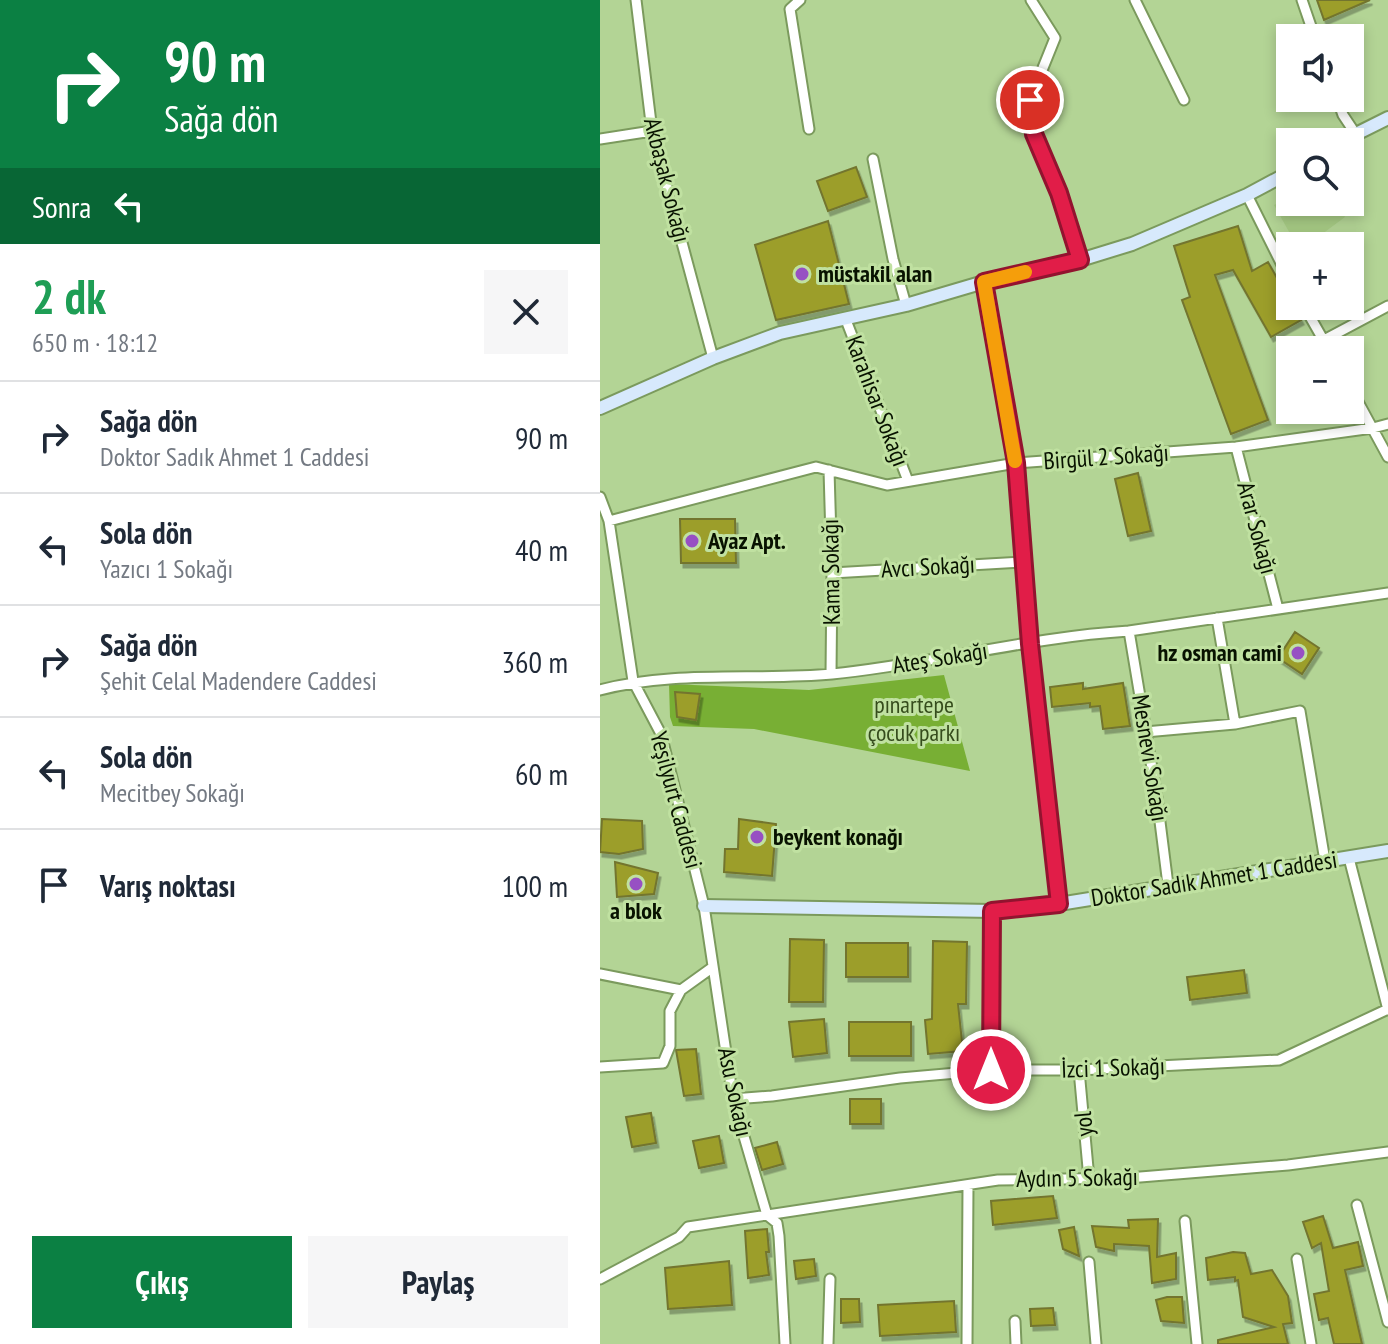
<!DOCTYPE html>
<html lang="tr">
<head>
<meta charset="utf-8">
<style>
	body { margin:0; font-family:"PT Sans Narrow",sans-serif; background:#f6f6f7; color:#1f2937; height:100vh; display:flex; flex-direction:column; font-size:30px; white-space:nowrap }
	* { box-sizing:border-box; margin:0 }
	p { font-size:26px; color:#747a83 }
	.icon { flex:none; width:44px; height:44px; fill:none; stroke:currentColor; stroke-width:2; stroke-linecap:round; stroke-linejoin:round }
	.map { position:relative; flex:1; overflow:hidden }
	.details { display:flex; flex-direction:column; background:#fff; width:600px }
	.details>* { flex:none }
	.banner { background:#0b8043; color:#fff; overflow:hidden }
	.buttons { position:absolute; left:676px; top:24px; display:grid; gap:16px }
	.buttons a { display:grid; place-items:center; width:88px; height:88px; border-radius:0px; background:#fff; box-shadow:0 4px 12px #0003; font-size:40px }
	.pin { position:absolute; display:grid; place-items:center; width:68px; height:68px; color:#fff; margin:-34px; border:4px solid #fff; border-radius:50%; box-shadow:0 2px 8px #0007 }
	.me { position:absolute; width:88px; margin:-44px; rotate:0deg; stroke-linejoin:round; filter:drop-shadow(0 0 6px #0008) }
	.turn { display:flex; align-items:center; gap:28px; height:168px; padding:0 32px; font-size:36px }
	.turn .icon { width:104px; height:104px; stroke-width:2.5 }
	.turn b { display:block; font-size:56px; line-height:68px }
	.then { display:flex; align-items:center; height:76px; padding:0 32px; background:#0003; gap:16px; font-size:30px }
	.round { display:grid; place-items:center; flex:none; width:84px; height:84px; border-radius:0px; background:#f6f6f7 }
	.head { display:flex; align-items:center; justify-content:space-between; height:136px; padding:0 32px }
	h1 { font-size:48px; font-weight:700; line-height:60px; color:#1e9e55 }
	.action { display:flex; gap:16px; margin-top:auto; padding:16px 32px }
	.action a { flex:1; height:92px; border-radius:0px; background:#0b8043; color:#fff; font-size:32px; font-weight:700; line-height:92px; text-align:center }
	.action a+a { background:#f6f6f7; color:#1f2937 }
	ul { padding:0; list-style:none }
	li { display:flex; align-items:center; gap:24px; height:112px; padding:0 32px; border-top:2px solid #e0e1e3 }
	li div { flex:1 }
	li b { display:block; font-size:30px }
	li em { font-style:normal }
	main { display:flex; flex:1; min-height:0 }
	.map>svg:first-child { display:block }
	.built { fill:#a6ca84 }
	.green { fill:#78af34 }
	.building { fill:#9c9e2b; stroke:#73752f; stroke-width:2; filter:url(#shadow) }
	.lines { fill:none; stroke-linecap:round; stroke-linejoin:round }
	.street-casing { stroke:#7b9a5d; stroke-width:13 }
	.secondary-casing { stroke:#7b9a5d; stroke-width:16 }
	.street { stroke:#fff; stroke-width:9 }
	.secondary { stroke:#d7e9fc; stroke-width:12 }
	.route-casing { stroke:#92132f; stroke-width:20 }
	.route { stroke:#e11d48; stroke-width:14 }
	.slow { stroke:#f59e0b; stroke-width:14 }
	.poi-dot { fill:#9750c3; stroke:#c0e1a1; stroke-width:3 }
	.labels { text-anchor:middle; stroke-width:6; stroke-linejoin:round; paint-order:stroke }
	.street-label { font-size:24px; fill:#081200; stroke:#c0e1a1 }
	.poi-label { font-size:24px; font-weight:bold; fill:#081200; stroke:#c0e1a1; text-anchor:start }
	.park-label { font-size:24px; fill:#354c1c; stroke:#c0e1a1 }
</style>
</head>
<body>
<main>
<section class="details">
<div class="banner">
<div class="turn"><svg class="icon" aria-label="right" viewBox="0 0 24 24"><path d="M7 20v-9h11M14 6l5 5-5 5"/></svg><div><b>90 m</b>Sağa dön</div></div>
<div class="then">Sonra<svg class="icon" aria-label="left" viewBox="0 0 24 24"><path d="M17 20v-9H6M10 6l-5 5 5 5"/></svg></div>
</div>
<div class="head"><div><h1>2 dk</h1><p>650 m · 18:12</p></div><a class="round"><svg class="icon" aria-label="close" viewBox="0 0 24 24"><path d="M6 6l12 12M18 6L6 18"/></svg></a></div>
<ul>
<li><svg class="icon" aria-label="right" viewBox="0 0 24 24"><path d="M7 20v-9h11M14 6l5 5-5 5"/></svg><div><b>Sağa dön</b><p>Doktor Sadık Ahmet 1 Caddesi</p></div><em>90 m</em></li>
<li><svg class="icon" aria-label="left" viewBox="0 0 24 24"><path d="M17 20v-9H6M10 6l-5 5 5 5"/></svg><div><b>Sola dön</b><p>Yazıcı 1 Sokağı</p></div><em>40 m</em></li>
<li><svg class="icon" aria-label="right" viewBox="0 0 24 24"><path d="M7 20v-9h11M14 6l5 5-5 5"/></svg><div><b>Sağa dön</b><p>Şehit Celal Madendere Caddesi</p></div><em>360 m</em></li>
<li><svg class="icon" aria-label="left" viewBox="0 0 24 24"><path d="M17 20v-9H6M10 6l-5 5 5 5"/></svg><div><b>Sola dön</b><p>Mecitbey Sokağı</p></div><em>60 m</em></li>
<li><svg class="icon" aria-label="arrive" viewBox="0 0 24 24"><path d="M6 21V4h12l-3 4 3 4H6"/></svg><div><b>Varış noktası</b></div><em>100 m</em></li>
</ul>
<div class="action"><a>Çıkış</a><a>Paylaş</a></div>
</section>
<div class="map">
<svg width="788" height="1344" viewBox="0 0 788 1344">
	<defs>
		<filter id="shadow"><feDropShadow dx="2.5" dy="4.5" stdDeviation="0" flood-color="#0004"/></filter>
	</defs>
	<rect width="100%" height="100%" fill="#b3d495"/>
	<!-- built -->
	<path class="built" d="M690,198v4h47l8,15 -39,29h-9l-23,-41z"/>
	<!-- green -->
	<path class="green" d="M344,675l26,96 -216,-42 -81,-3 -3,-9 -1,-33 140,6z"/>
	<!-- building -->
	<path class="building" d="M717,0h53l-46,20z
		M256,167l11,30 -39,14 -11,-30z
		M228,221l21,83 -73,16 -21,-75z
		M638,226l14,45 16,-9 22,39v5h3l8,14 -30,17 -38,-67 -18,5 53,145 -37,14 -49,-134 8,-3 -16,-51z
		M538,473l13,58 -23,5 -13,-57z
		M80,519h55l1,44h-55z
		M695,632l24,16 -17,26 -24,-16z
		M483,683v6l40,-6 7,43 -27,3 -3,-23 -10,1v-4l-38,4 -2,-20z
		M75,692l25,2 -4,26 -19,-3z
		M2,819l40,2 1,28 -24,5 -19,-2z
		M139,819l37,5 -4,52 -48,-4 1,-23h13z
		M15,862l43,11 -4,21 -37,3z
		M190,939l34,1 -1,62h-34z
		M333,941l34,1 -1,62h-8l5,47 -35,3 -3,-34 7,-1z
		M246,943h62v34h-62z
		M644,970l3,23 -57,7 -3,-23z
		M224,1019l3,34 -34,4 -4,-35z
		M249,1022h62v34h-62z
		M96,1049l5,45 -17,2 -8,-46z
		M250,1099h31v25h-31z
		M51,1113l5,30 -24,4 -6,-30z
		M119,1136l5,27 -25,5 -6,-27z
		M177,1142l6,22 -21,6 -7,-22z
		M453,1196l4,22 -64,7 -2,-24z
		M723,1216l10,32 25,-6 5,24 -18,4 17,74h-28l-6,-26 -9,2 -5,-26 15,-3 -8,-48 -9,5 -9,-26z
		M558,1219l-1,38 19,-4v26l-24,4 -3,-37 -35,-2v7l-18,-4 -4,-21 37,2 -1,-8z
		M474,1227l5,29 -16,-7 -4,-19z
		M167,1229l2,23h-3l3,23 -21,3 -3,-47z
		M633,1252l12,1 6,21 21,-4 16,26 4,27 -9,1 5,20h-70v-4l56,-13 -31,-10 -5,-37 -3,1v-4l-27,3 -2,-22z
		M214,1259l2,17 -20,3 -2,-18z
		M129,1261l3,44 -64,4 -3,-41z
		M567,1297h15l2,26 -23,-2 -5,-21z
		M241,1299h18l1,23 -19,1z
		M354,1301l2,31 -76,4 -2,-31z
		M453,1308l2,17 -24,1 -1,-17z"/>
	<g class="lines">
		<!-- street casing -->
		<g class="street-casing">
			<path id="street" d="M36,0l16,131 61,227
				M200,0l-10,9 19,120
				M431,0l24,38 -25,62 4,34 25,59 21,67
				M535,0l49,100
				M702,0l13,38
				M737,98l6,17 12,18
				M0,139l52,-8
				M273,159l20,100 13,46
				M647,195l43,86
				M384,282l32,181 14,181 29,260
				M704,306l25,44
				M246,320l62,161
				M724,340l64,-34
				M750,387l38,70
				M636,447l42,162
				M229,470l3,103 -1,101
				M0,497l9,24 24,160 28,53 43,172 29,193 34,116
				M9,521l207,-54 71,18 129,-22 220,-16 137,-19 15,-4
				M232,573l192,-11
				M617,618l18,106
				M529,631l28,167 11,87
				M0,690c75,-20 155,-9 232,-16 100,-10 197,-37 297,-43l259,-38
				M545,732l90,-8 65,-13 25,150
				M749,858l39,152
				M0,974l81,16 32,-23
				M0,1067l63,-4 7,-17v-35l11,-21
				M391,1070l1,-159
				M479,1070l10,109
				M133,1099l39,-3 128,-18 91,-8h88l200,-10 109,-51
				M757,1205l31,117
				M167,1215l10,8 2,13 6,108
				M585,1221l12,123
				M697,1259l14,85
				M489,1262l7,82
				M0,1279l79,-42 9,-10 310,-47 130,-2 160,-13 100,-13
				M415,1321l1,23
				M228,1344l2,-65
				M367,1344l1,-158"/>
		</g>
		<!-- secondary casing -->
		<g class="secondary-casing">
			<path id="secondary" d="M740,142l48,-24
				M0,408l113,-50 67,-25 126,-28 78,-23 96,-22 52,-16 115,-49 43,-23
				M104,906l288,5 67,-7 329,-53"/>
		</g>
		<!-- street -->
		<use href="#street" class="street"/>
		<!-- secondary -->
		<use href="#secondary" class="secondary"/>
	</g>
	<g class="lines">
		<!-- route casing -->
		<g class="route-casing">
			<path id="route" d="M391,1070l1,-159 67,-7 -29,-260 -14,-181 -32,-181 96,-22 -21,-67 -25,-59 -4,-34"/>
		</g>
		<!-- route -->
		<use href="#route" class="route"/>
		<!-- slow -->
		<path class="slow" d="M415,461l-31,-179 41,-10"/>
	</g>
	<!-- markers -->
	<g class="poi-dot">
		<circle cx="202" cy="274" r="8"/>
		<circle cx="92" cy="541" r="8"/>
		<circle cx="698" cy="653" r="8"/>
		<circle cx="157" cy="837" r="8"/>
		<circle cx="36" cy="884" r="8"/>
	</g>
	<g class="labels">
		<!-- street labels -->
		<g class="street-label">
			<text transform="translate(67 180) rotate(76)" y="8">Akbaşak Sokağı</text>
			<text transform="translate(277 401) rotate(69)" y="8">Karahisar Sokağı</text>
			<text transform="translate(506 457) rotate(-4)" y="8">Birgül 2 Sokağı</text>
			<text transform="translate(657 528) rotate(75)" y="8">Arar Sokağı</text>
			<text transform="translate(328 567) rotate(-3)" y="8">Avcı Sokağı</text>
			<text transform="translate(231 572) rotate(-91)" y="8">Kama Sokağı</text>
			<text transform="translate(340 658) rotate(-9)" y="8">Ateş Sokağı</text>
			<text transform="translate(550 758) rotate(81)" y="8">Mesnevi Sokağı</text>
			<text transform="translate(76 800) rotate(75)" y="8">Yeşilyurt Caddesi</text>
			<text transform="translate(614 879) rotate(-9)" y="8">Doktor Sadık Ahmet 1 Caddesi</text>
			<text transform="translate(513 1068) rotate(-2)" y="8">İzci 1 Sokağı</text>
			<text transform="translate(135 1092) rotate(78)" y="8">Asu Sokağı</text>
			<text transform="translate(484 1124) rotate(-95)" y="8">yol</text>
			<text transform="translate(477 1178) rotate(-1)" y="8">Aydın 5 Sokağı</text>
		</g>
		<!-- poi labels -->
		<g class="poi-label">
			<text x="218" y="282">müstakil alan</text>
			<text x="108" y="549">Ayaz Apt.</text>
			<text x="682" y="661" text-anchor="end">hz osman cami</text>
			<text x="173" y="845">beykent konağı</text>
			<text x="36" y="919" text-anchor="middle">a blok</text>
		</g>
		<!-- park labels -->
		<g class="park-label">
			<text x="314" y="713">pınartepe<tspan x="314" dy="28">çocuk parkı</tspan></text>
		</g>
	</g>
</svg>
<div class="buttons">
<a><svg class="icon" aria-label="sound" viewBox="0 0 24 24"><path d="M4 9h4l5-4v14l-5-4H4zM17 9q2 3 0 6"/></svg></a>
<a><svg class="icon" aria-label="search" viewBox="0 0 24 24"><circle cx="10" cy="10" r="6"/><path d="M15 15l6 6"/></svg></a>
<a>+</a>
<a>−</a>
</div>
<div class="pin" style="left:430px;top:100px;background:#d93025"><svg class="icon" aria-label="arrive" viewBox="0 0 24 24"><path d="M6 21V4h12l-3 4 3 4H6"/></svg></div>
<svg class="me" style="left:391px;top:1070px" viewBox="-20 -20 40 40"><circle r="17" fill="#e11d48" stroke="#fff" stroke-width="3"/><path d="M0-11L8 9 0 5-8 9z" fill="#fff"/></svg>
</div>
</main>
</body>
</html>
